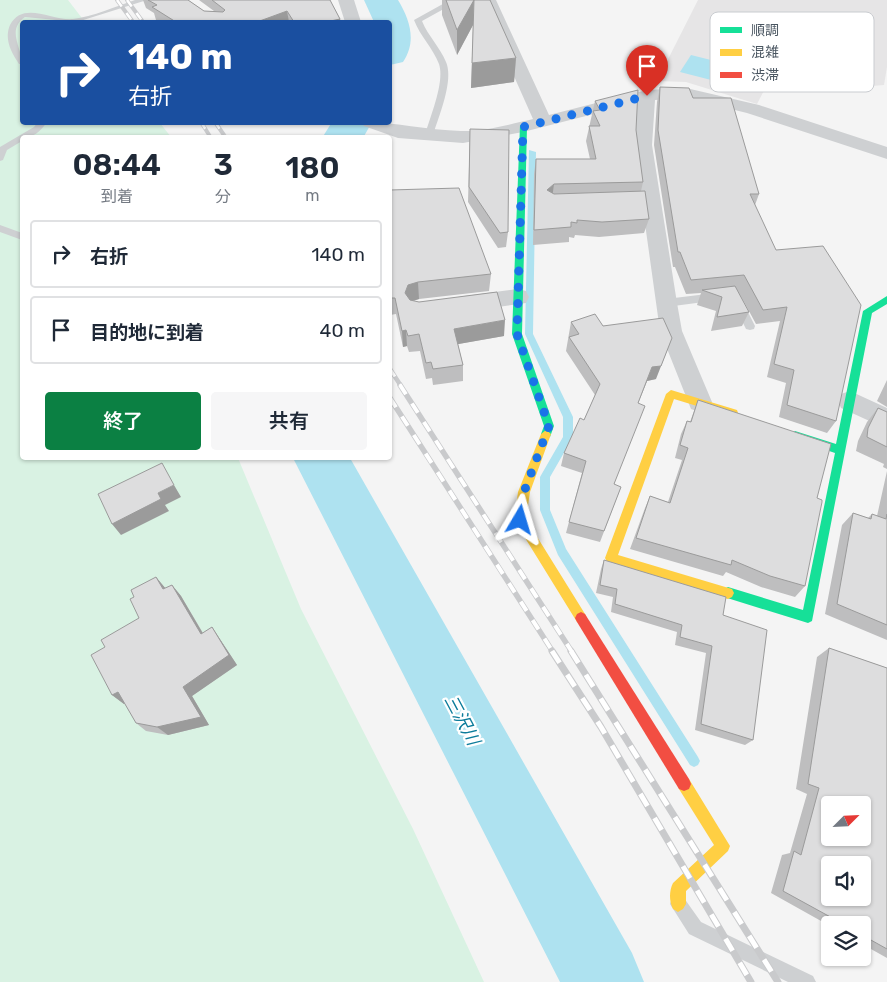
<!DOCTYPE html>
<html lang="ja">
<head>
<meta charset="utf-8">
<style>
	body { margin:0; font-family:Rubik,"Noto Sans JP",sans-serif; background:#f6f6f7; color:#1f2937; height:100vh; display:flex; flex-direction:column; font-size:19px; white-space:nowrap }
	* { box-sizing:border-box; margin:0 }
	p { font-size:16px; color:#747a83 }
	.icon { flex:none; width:28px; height:28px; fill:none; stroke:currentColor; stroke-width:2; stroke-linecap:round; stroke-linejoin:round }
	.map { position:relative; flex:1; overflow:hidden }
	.sheet { position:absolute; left:20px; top:135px; width:372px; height:325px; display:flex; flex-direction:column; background:#fff; border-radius:5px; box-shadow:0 1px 4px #0004 }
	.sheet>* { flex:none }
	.banner { position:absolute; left:20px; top:20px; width:372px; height:105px; border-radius:5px; box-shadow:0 1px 4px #0004; background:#1a4fa0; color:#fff; overflow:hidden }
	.needle { width:32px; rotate:66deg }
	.fabs { position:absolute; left:821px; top:796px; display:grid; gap:10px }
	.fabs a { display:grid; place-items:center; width:50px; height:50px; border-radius:5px; background:#fff; box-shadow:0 1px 4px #0004; font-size:25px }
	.pin { position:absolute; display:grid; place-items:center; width:42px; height:42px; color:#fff; margin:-51px -21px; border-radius:50% 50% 50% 0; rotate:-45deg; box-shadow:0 0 5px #0007 }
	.pin .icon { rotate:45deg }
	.me { position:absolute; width:55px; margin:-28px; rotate:7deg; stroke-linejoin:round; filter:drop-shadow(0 0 4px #0008) }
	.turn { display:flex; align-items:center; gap:18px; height:105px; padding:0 25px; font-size:22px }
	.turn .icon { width:65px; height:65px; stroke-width:2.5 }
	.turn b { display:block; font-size:35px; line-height:42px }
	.eta { display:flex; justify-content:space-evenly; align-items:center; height:85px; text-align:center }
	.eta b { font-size:30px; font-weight:600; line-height:35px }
	.action { display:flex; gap:10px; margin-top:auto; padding:10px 25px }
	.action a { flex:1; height:58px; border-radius:5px; background:#0b8043; color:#fff; font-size:20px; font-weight:600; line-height:58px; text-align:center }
	.action a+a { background:#f6f6f7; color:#1f2937 }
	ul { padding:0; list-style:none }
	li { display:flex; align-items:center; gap:15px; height:68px; margin:0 10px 8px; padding:0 15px; border:2px solid #e0e1e3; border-radius:5px }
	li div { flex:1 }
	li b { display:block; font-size:19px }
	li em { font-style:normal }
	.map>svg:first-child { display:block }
	.education { fill:#e6e5e6 }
	.green { fill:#d9f2e3 }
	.water { fill:#aee2f0 }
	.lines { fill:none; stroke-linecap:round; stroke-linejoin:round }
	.stream { fill:#aee2f0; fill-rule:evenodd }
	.river { fill:#aee2f0; fill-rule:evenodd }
	.lane { fill:#ced0d2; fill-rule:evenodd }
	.street { fill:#ced0d2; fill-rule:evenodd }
	.fast { fill:#16e098; fill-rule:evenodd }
	.slow { fill:#ffcf43; fill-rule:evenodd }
	.jam { fill:#f24e42; fill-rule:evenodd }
	.rail-far3-casing { stroke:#c9cacc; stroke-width:4 }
	.rail-far2-casing { stroke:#c9cacc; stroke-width:4.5 }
	.rail-far1-casing { stroke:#c9cacc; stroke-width:5.5 }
	.rail-casing { stroke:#c9cacc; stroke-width:7 }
	.rail-far3 { stroke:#fff; stroke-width:2.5; stroke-dasharray:8; stroke-linecap:butt }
	.rail-far2 { stroke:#fff; stroke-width:3; stroke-dasharray:9; stroke-linecap:butt }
	.rail-far1 { stroke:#fff; stroke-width:4; stroke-dasharray:11; stroke-linecap:butt }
	.rail { stroke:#fff; stroke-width:5; stroke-dasharray:14; stroke-linecap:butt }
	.wall { fill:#bebebf }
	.shaded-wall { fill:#9b9b9b }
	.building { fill:#ddddde; stroke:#9b9b9b; fill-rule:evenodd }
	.route { stroke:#1a73e8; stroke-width:9; stroke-dasharray:0 16.2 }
	.labels { text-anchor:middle; stroke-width:4.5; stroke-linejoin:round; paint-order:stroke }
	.water-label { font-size:18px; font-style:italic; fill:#0c7c9b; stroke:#fff }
	.key { fill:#fff; stroke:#c9ccd0; stroke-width:1 }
	.key-label { font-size:14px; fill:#4a5661 }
</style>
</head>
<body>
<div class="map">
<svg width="887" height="982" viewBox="0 0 887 982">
	<rect width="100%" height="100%" fill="#f4f4f4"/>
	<!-- education -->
	<path class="education" d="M698,0h189v67l-3,18 -36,3 -50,-11 -28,2 -13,25 -71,-22 -29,-1z"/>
	<!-- green -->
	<path class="green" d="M0,0h68l17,22h-63v100l138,1 11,14 -149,1v320h216l63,151 112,220 71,153h-484z"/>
	<!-- water -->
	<path class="water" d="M691,55l72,18 -9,18 -74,-19z"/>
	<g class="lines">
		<!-- stream -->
		<path class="stream" d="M529,150l7,2 -3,182 40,83v20l-23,40v33l16,39 132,208 2,4 -2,4 -4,2 -4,-2 -132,-210 -18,-45v-33l23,-40v-20l-38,-83z"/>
		<!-- river -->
		<path class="river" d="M364,0h34c12,20 19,41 5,62l-13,3v-43h-16z
			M332,122h40l-9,16h-41z
			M293,458h57l282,495 12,29h-84z"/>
		<!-- lane -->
		<path class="lane" d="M135,0h12l-70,22 -52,-5c-19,13 -3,30 -3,47h-3c-8,-12 -15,-25 -9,-39 13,-25 42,-4 63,-6 19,-2 44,-13 62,-19z
			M450,0h10l-38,21c6,15 18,26 24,41 8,18 -7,54 -13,73l-4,3 -4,-3c5,-18 20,-53 14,-71 -6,-16 -19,-28 -25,-44z
			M38,122h9c-6,9 -14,16 -25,16v3l-15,9 -4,10 -3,1v-14l34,-20z
			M0,225l22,8v7l-22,-8z
			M715,293l4,1v6l-53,7 -5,-4 5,-4z
			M738,299l4,1 13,26 -1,3 -4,1 -4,-1 -13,-26z
			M678,896l6,2 17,24 112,54 3,6h-28l-99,-48 -19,-30 2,-6z"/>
		<!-- street -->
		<path class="street" d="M338,0h16l7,22h-16z
			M480,0h16l53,115 98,-25 39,-2 73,17 128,42v12l-140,-46 -61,-15 -31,2 -3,45 25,158 5,28 30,71 -3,7 -9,3 -9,-3 -31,-78 -26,-186 3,-42 -114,29 -60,11 -65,-5 -34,-12 -3,-4c34,0 66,8 100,9 20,1 51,-7 72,-12z
			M518,289l8,2 3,6 -3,6 -62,9 -8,-2 -3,-6 3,-6 8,-2z
			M850,391l37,17v21l-46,-21 -3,-7 3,-7z"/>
		<!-- fast -->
		<path class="fast" d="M520,125l7,2 -5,207 32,92 -4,11 -4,1 -5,-4 3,-8 -32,-92z
			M887,296v8l-15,9 -60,308 -4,2 -84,-26 -2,-4 2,-4 4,-2 75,23 32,-157 -44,-15 -1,-3 5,-4 41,13 27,-133z"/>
		<!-- slow -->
		<path class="slow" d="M671,390l66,20 1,3 -5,4 -59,-18 -56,156 114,34 2,4 -2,4 -4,2 -117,-36 -4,-1 -2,-4 61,-164z
			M546,430l5,4 -21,58 -4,27 59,95 2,4 -2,4 -4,2 -4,-2 -63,-102 4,-28 23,-58z
			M684,777l5,2 41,67 -2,5 -42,40v13l-3,5 -5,3 -5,-3c-4,-8 -4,-18 0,-26l41,-38 -35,-56 -2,-5 2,-5z"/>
		<!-- jam -->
		<path class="jam" d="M581,612l4,2 104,165 2,5 -2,5 -5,2 -5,-2 -102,-167 -2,-4 2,-4z"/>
		<!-- rail-far3 casing -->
		<g class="rail-far3-casing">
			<path id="rail-far3" d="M117,0l16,22
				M127,0l16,22
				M201,122l10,16
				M215,122l11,16"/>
		</g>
		<!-- rail-far2 casing -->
		<g class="rail-far2-casing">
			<path id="rail-far2" d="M390,369l11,17"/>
		</g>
		<!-- rail-far1 casing -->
		<g class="rail-far1-casing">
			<path id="rail-far1" d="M400,385l172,267
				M390,398l163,254"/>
		</g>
		<!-- rail casing -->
		<g class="rail-casing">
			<path id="rail" d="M552,651l49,76 150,255
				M571,651l207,331"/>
		</g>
		<!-- rail-far3 -->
		<use href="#rail-far3" class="rail-far3"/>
		<!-- rail-far2 -->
		<use href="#rail-far2" class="rail-far2"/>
		<!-- rail-far1 -->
		<use href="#rail-far1" class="rail-far1"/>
		<!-- rail -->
		<use href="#rail" class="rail"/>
	</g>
	<!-- wall -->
	<path class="wall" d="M143,0h45l16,11h10l-15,-11h131l10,19 1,3h-181l-4,-2 -2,-7 -8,-5z
		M442,0h48l26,58 -2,24 -43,6 2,-63 -16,30 -15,-40z
		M660,87l33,11 66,96 -4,11 81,216 -9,12 -48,-16 7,-34 -19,-6 13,-56 -24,3 -19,-35 12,23 -7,14 -31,5 5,-20 -19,-6 4,-12 -15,1 -11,-27h-2l-19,-122 3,-43z
		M595,101l41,29 7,52 -2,9 8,28 -5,14 -45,4 -24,-2 -1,3 -5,-1v5l-36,3 1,-71 2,-15h54l-4,-18z
		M470,129l38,103 -2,15 -8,1 -30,-46z
		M390,190l101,84 -2,17 -70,8 -6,2 91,35 -46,8 5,21v16l-30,4 -1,-7 -6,1 -6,-28 -11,1 -2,-6 -4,1 -7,-33 -6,1z
		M571,322l32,4 53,53 -9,2 -9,22 -24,82 7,2 -21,55 -34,-9 16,-60 -21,-7 3,-13 20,-33 11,-25 -29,-44z
		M887,380v27l-10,-6z
		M698,400l119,98 -12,88 -10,11 -34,-10 -35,-15 -3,4 -93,-27 15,-41 5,-12 18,6 14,-42 -7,-2 6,-24 6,-13 3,1z
		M878,408l9,4v57l-4,-2 1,-3 -28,-13 2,-10 9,-19z
		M887,471v169l-62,-26 17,-89 11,-12 15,5 4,-4 5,2z
		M604,560l119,55 30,125 -8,5 -50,-15 11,-77 -31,-8 2,-13 -66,-20 2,-15 -17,-4 5,-24z
		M156,577l9,11 7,-3 9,11 22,37 9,-6 25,38 -45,31 17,29 -41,10 -22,-4 -10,-8 -11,-19h-1l-12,-9 -7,-48 34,-29 -5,-21z
		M829,648l58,20v290l-25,-14v-19h-32v1l-59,-33 11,-38 8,-2 17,-59 -11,-5 21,-132z"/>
	<!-- shaded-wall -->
	<path class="shaded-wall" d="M474,0l-1,25 -16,30v-25z
		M287,11l2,11h-32z
		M340,19l1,3h-15z
		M516,58l-2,24 -43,6 1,-25z
		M554,184l-2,15 -5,-9z
		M418,282l1,17 -10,3 -4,-9 3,-8z
		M505,320l-1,16 -51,9 1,-16z
		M406,330l1,16 -4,1 -1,-16z
		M672,338l-16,41 -9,2 -14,35 19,-49z
		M174,485l7,12 -16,8 4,6 -48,24 -9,-11 46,-31z
		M156,577l10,12h-3z
		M172,585l9,11 28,48 -8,-10z
		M212,627l25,38 -45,31 17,29 -41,10 -11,-8 26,-40z
		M118,692l11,9 -5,3 -12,-9z"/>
	<!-- building -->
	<path class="building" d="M148,0h40l16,11 19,1 2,-2 -13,-10h118l10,19 -14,3h1h-33l-7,-11 -30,11h-12l-2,-1 -4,1h-63l-24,-15 5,-2z
		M446,0h44l26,58 -44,5 2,-63 -17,30z
		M660,87l29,1 4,10h38l28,96h-9l26,56 47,-4 38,59 -25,116 -49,-16 7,-35 -20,-6 13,-57 -24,3 -19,-35 -53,5 -11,-28h-2l-20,-122z
		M638,90l-2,40 7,52 -89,2 -7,6 7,4 91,-3 4,28 -47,3 -25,-2v3l-6,-1v5l-37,3 2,-71h60l-7,-33h11l-7,-15 7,-1 -5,-9z
		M470,129l39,1 -1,102 -8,1 -31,-46z
		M459,188l32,86 -73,8 -10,3 -3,8 5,7 9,2 78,-10 8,28 -51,9 9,36 -30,4 -2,-7 -5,1 -7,-29 -11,2 -2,-6 -4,1 -7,-33h-5v-108z
		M735,286l14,26 -32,5 5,-20 -20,-7z
		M595,314l8,12 60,-8 9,20 -11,28 -9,1 -14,36 7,3 -31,78 7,3 -17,44 -35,-9 17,-61 -22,-8 16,-35 4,2 16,-36 -31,-47 10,-3 -8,-12z
		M698,400l133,44 -14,54 5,2v2l-17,84 -35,-10 -38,-16 -1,5 -95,-27 14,-42 20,7 18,-55 -8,-3 7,-24 4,1z
		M878,408l9,4v35l-20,-10 1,-9z
		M162,463l12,22 -16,8 3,6 -49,25 -14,-30z
		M853,513l18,6 1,-5 14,5 1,-5v111l-50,-21z
		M604,560l122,37 -3,18 44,15 -14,110 -52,-16 11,-78 -32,-9 2,-12 -67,-21 2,-15 -17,-4z
		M156,577l7,12 9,-4 29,49 11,-7 17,28 -46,32 18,30 -44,10 -21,-4 -18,-31 -6,3 -21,-40 14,-8 -4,-7 38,-22 -9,-19 4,-2 -3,-7z
		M829,648l58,20v281l-25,-14v-10h-17l-62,-34 11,-40 7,4 18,-67 -11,-4zM830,805h32v33h-32zM830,865h32v33h-32z"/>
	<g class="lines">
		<!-- route -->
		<path class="route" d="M520,520l4,-28 25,-66 -32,-92 6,-207 124,-31"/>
	</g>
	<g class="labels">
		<!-- water labels -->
		<g class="water-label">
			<text transform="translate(462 720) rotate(62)" y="6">三沢川</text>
		</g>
	</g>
	<!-- legend -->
	<rect x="710" y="12" width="164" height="80" rx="8" class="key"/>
	<rect x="720" y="27" width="22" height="6" fill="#16e098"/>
	<rect x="720" y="49" width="22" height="7" fill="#ffcf43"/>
	<rect x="720" y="72" width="22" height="6" fill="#f24e42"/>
	<g class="key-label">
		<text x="751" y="35">順調</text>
		<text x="751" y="57">混雑</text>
		<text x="751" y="80">渋滞</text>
	</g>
</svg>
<div class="fabs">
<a><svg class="needle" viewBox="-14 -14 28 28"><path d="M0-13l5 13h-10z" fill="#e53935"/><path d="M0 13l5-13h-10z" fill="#747a83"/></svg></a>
<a><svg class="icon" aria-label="sound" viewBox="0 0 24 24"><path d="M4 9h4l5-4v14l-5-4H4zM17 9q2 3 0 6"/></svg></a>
<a><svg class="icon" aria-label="layers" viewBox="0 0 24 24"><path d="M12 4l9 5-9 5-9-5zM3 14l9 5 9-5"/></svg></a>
</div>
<div class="pin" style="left:647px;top:96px;background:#d93025"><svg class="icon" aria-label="arrive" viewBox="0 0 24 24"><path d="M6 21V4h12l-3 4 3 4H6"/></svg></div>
<svg class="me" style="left:520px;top:520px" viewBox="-20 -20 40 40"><path d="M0-17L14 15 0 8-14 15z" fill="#1a73e8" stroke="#fff" stroke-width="4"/></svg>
<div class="banner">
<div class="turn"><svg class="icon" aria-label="right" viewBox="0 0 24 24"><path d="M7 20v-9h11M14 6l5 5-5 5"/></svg><div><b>140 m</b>右折</div></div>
</div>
<section class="sheet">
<div class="eta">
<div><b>08:44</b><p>到着</p></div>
<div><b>3</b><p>分</p></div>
<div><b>180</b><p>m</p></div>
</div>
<ul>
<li><svg class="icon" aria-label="right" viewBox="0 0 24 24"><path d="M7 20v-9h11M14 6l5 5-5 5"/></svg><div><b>右折</b></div><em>140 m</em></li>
<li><svg class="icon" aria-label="arrive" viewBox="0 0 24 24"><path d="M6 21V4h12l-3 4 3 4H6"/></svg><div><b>目的地に到着</b></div><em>40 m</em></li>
</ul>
<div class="action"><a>終了</a><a>共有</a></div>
</section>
</div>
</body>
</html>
